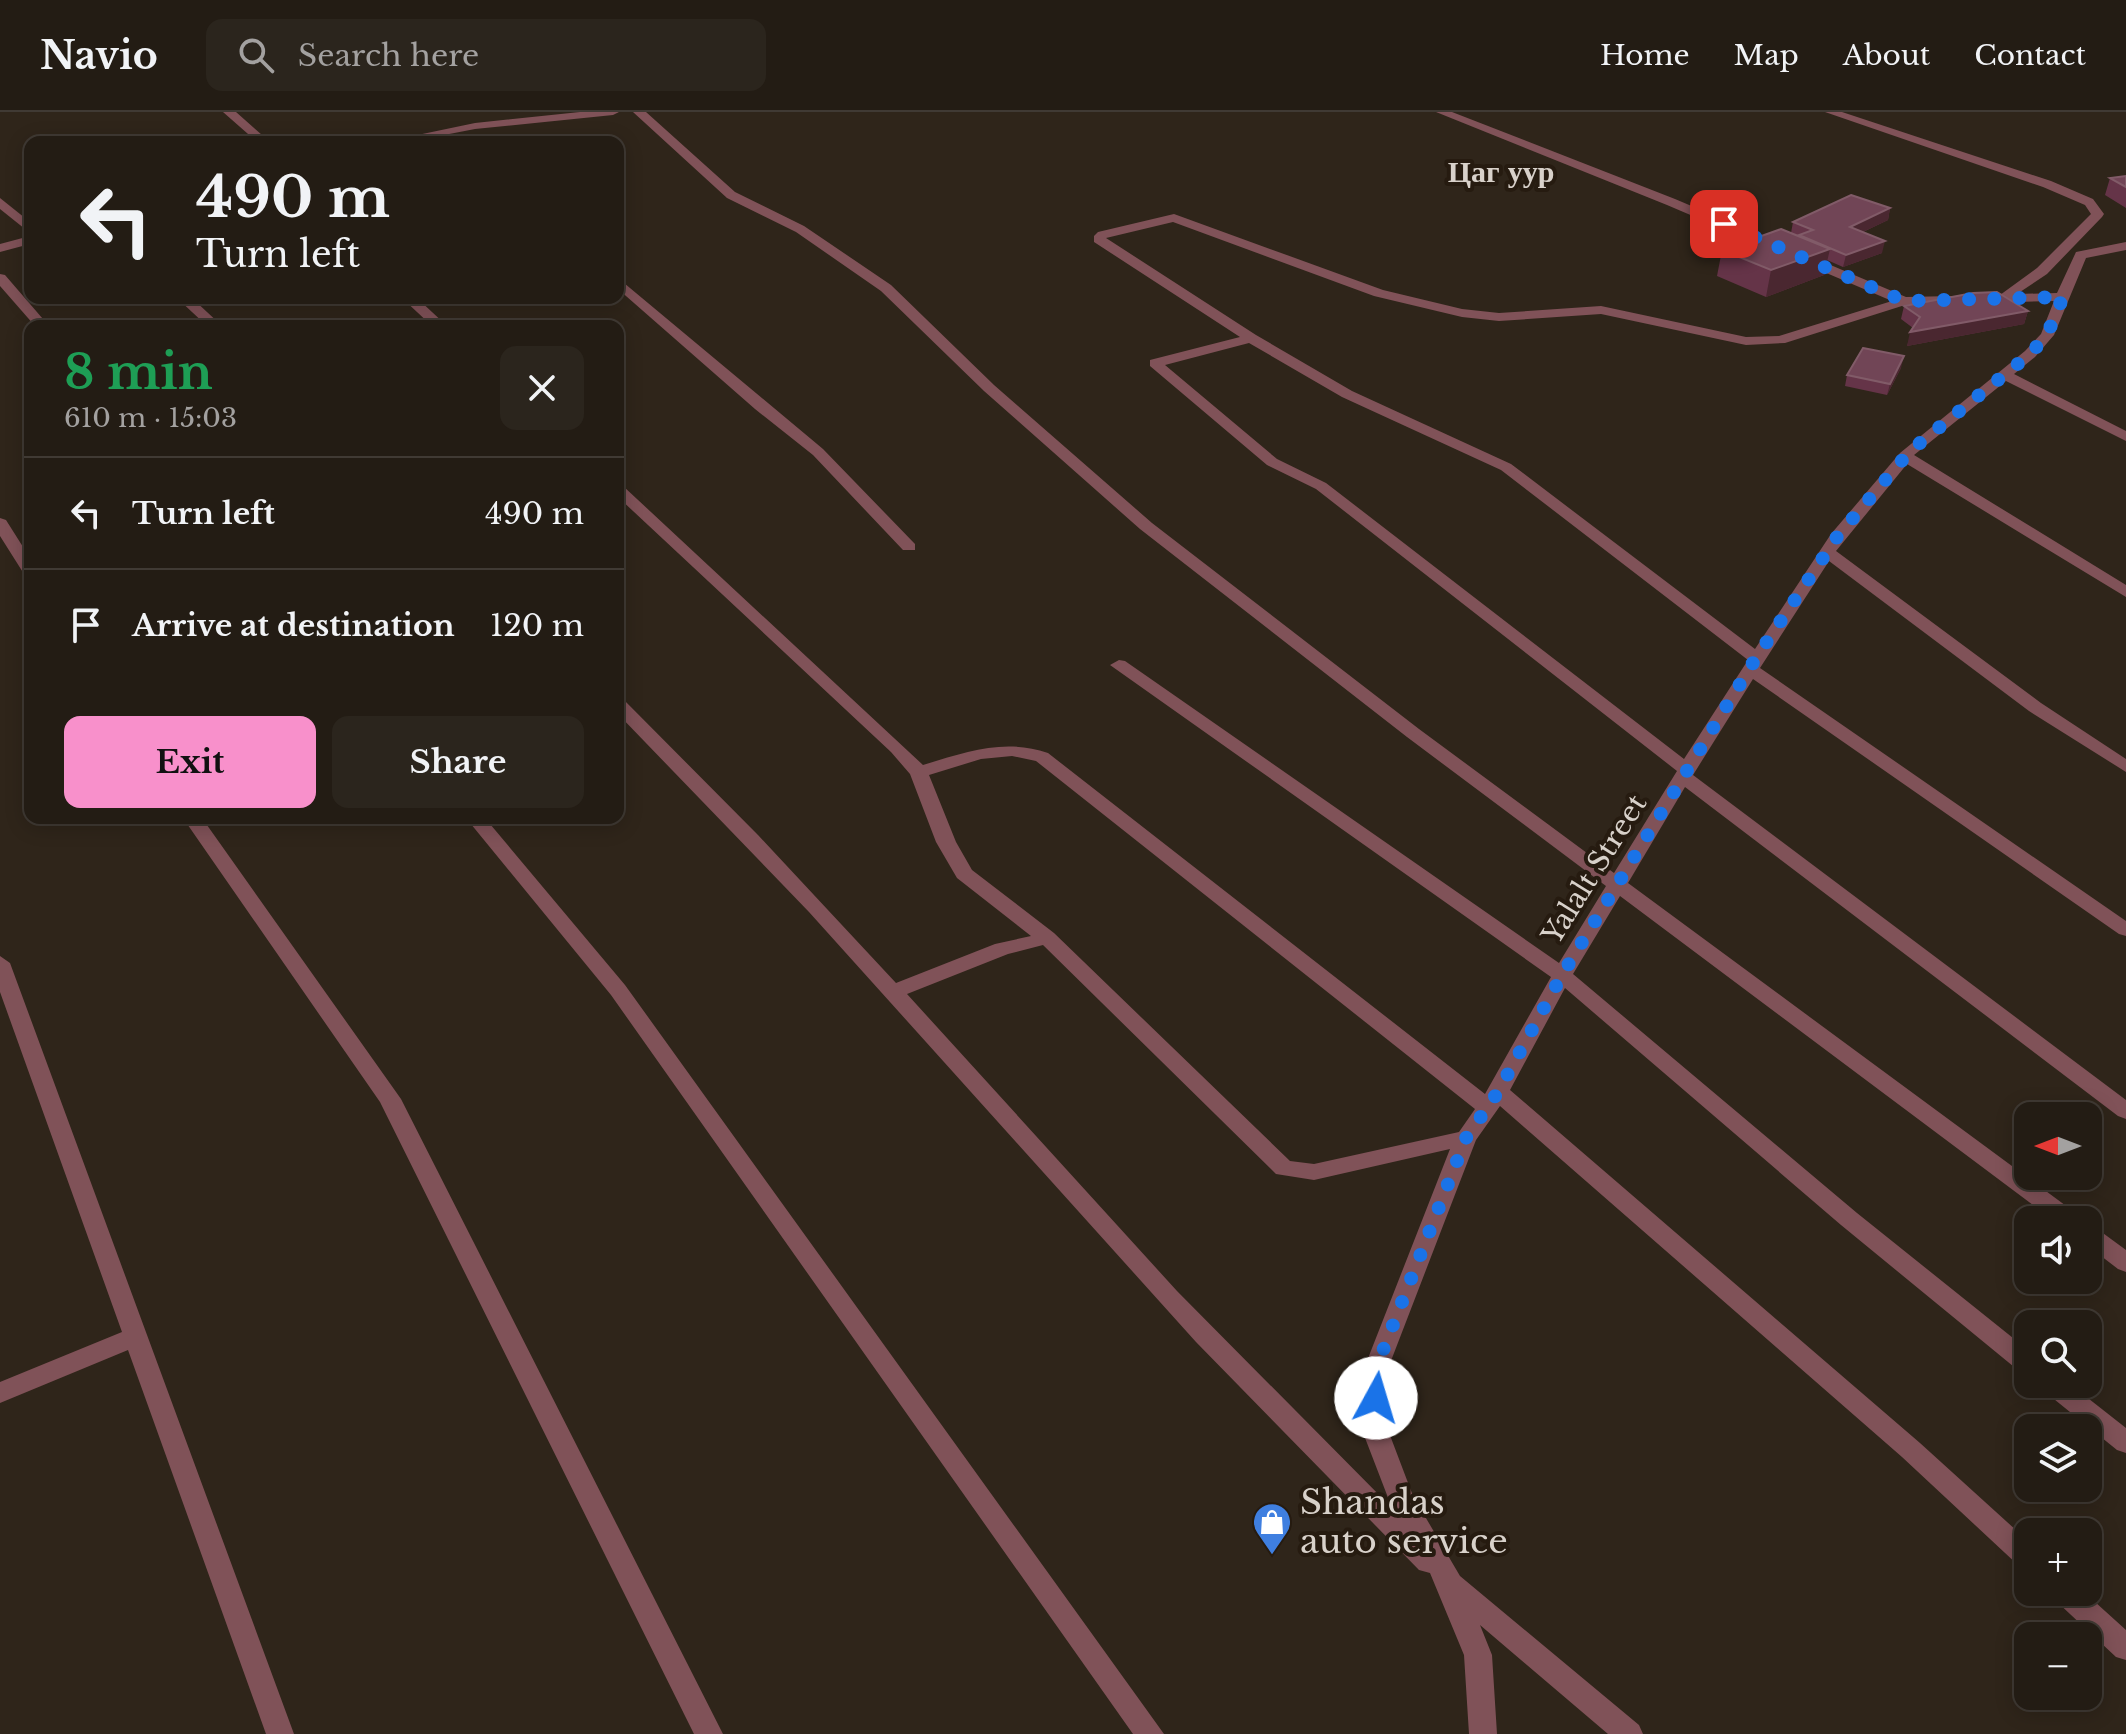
<!DOCTYPE html>
<html lang="en">
<head>
<meta charset="utf-8">
<style>
	body { margin:0; font-family:"Libre Baskerville",serif; background:#2b251d; color:#f1f3f6; height:100vh; display:flex; flex-direction:column; font-size:30px; white-space:nowrap }
	* { box-sizing:border-box; margin:0 }
	p { font-size:26px; color:#a3a1a0 }
	.icon { flex:none; width:44px; height:44px; fill:none; stroke:currentColor; stroke-width:2; stroke-linecap:round; stroke-linejoin:round }
	.map { position:relative; flex:1; overflow:hidden }
	.panel { position:absolute; left:24px; top:208px; width:600px; height:504px; display:flex; flex-direction:column; background:#231c14; border-radius:16px; box-shadow:0 4px 20px #0003,0 0 0 2px #403a34 }
	.panel>* { flex:none }
	.top-card { position:absolute; left:24px; top:24px; width:600px; height:168px; border-radius:16px; box-shadow:0 4px 20px #0003,0 0 0 2px #403a34; background:#231c14; color:#f1f3f6; overflow:hidden }
	.needle { width:52px; rotate:270deg }
	.buttons { position:absolute; left:2014px; top:990px; display:grid; gap:16px }
	.buttons a { display:grid; place-items:center; width:88px; height:88px; border-radius:16px; background:#231c14; box-shadow:0 4px 20px #0003,0 0 0 2px #403a34; font-size:40px }
	.pin { position:absolute; display:grid; place-items:center; width:68px; height:68px; color:#fff; margin:-34px; border-radius:16px; box-shadow:0 4px 12px #0006 }
	.me { position:absolute; width:88px; margin:-44px; rotate:6deg; stroke-linejoin:round; filter:drop-shadow(0 0 6px #0008) }
	.turn { display:flex; align-items:center; gap:28px; height:168px; padding:0 40px; font-size:36px }
	.turn .icon { width:104px; height:104px; stroke-width:2.5 }
	.turn b { display:block; font-size:56px; line-height:68px }
	.round { display:grid; place-items:center; flex:none; width:84px; height:84px; border-radius:16px; background:#2b251d }
	.summary { display:flex; align-items:center; justify-content:space-between; height:136px; padding:0 40px }
	h1 { font-size:48px; font-weight:700; line-height:60px; color:#1e9e55 }
	.action { display:flex; gap:16px; margin-top:auto; padding:16px 40px }
	.action a { flex:1; height:92px; border-radius:16px; background:#f890cb; color:#111; font-size:32px; font-weight:700; line-height:92px; text-align:center }
	.action a+a { background:#2b251d; color:#f1f3f6 }
	ul { padding:0; list-style:none }
	li { display:flex; align-items:center; gap:24px; height:112px; padding:0 40px; border-top:2px solid #403a34 }
	li div { flex:1 }
	li b { display:block; font-size:30px }
	li em { font-style:normal }
	header { display:flex; align-items:center; gap:48px; box-sizing:border-box; height:112px; padding:0 40px; background:#231c14; border-bottom:2px solid #403a34 }
	header strong { font-size:38px }
	nav { display:flex; gap:44px; margin-inline-start:auto; font-size:28px }
	.search { width:560px; height:72px; background:#2b251d; display:flex; align-items:center; gap:20px; box-sizing:border-box; padding:0 28px; border-radius:16px; color:#a3a1a0; font-size:30px }
	.map>svg:first-child { display:block }
	.lines { fill:none; stroke-linecap:round; stroke-linejoin:round }
	.minor { fill:#805258; fill-rule:evenodd }
	.wall { fill:#653448 }
	.shaded-wall { fill:#4a2730 }
	.building { fill:#714556; stroke:#815b68; stroke-width:2 }
	.route { stroke:#1a73e8; stroke-width:14; stroke-dasharray:0 25.2 }
	.labels { text-anchor:middle; stroke-width:8; stroke-linejoin:round; paint-order:stroke }
	.street-label { font-size:28px; fill:#d8d1ca; stroke:#261b10 }
	.far-district-label { font-size:30px; font-weight:bold; fill:#d8d1ca; stroke:#261b10 }
	.near-poi-label { font-size:34px; fill:#d8d1ca; stroke:#261b10; text-anchor:start }
</style>
</head>
<body>
<header>
<strong>Navio</strong>
<div class="search"><svg class="icon" aria-label="search" viewBox="0 0 24 24"><circle cx="10" cy="10" r="6"/><path d="M15 15l6 6"/></svg>Search here</div>
<nav><a>Home</a><a>Map</a><a>About</a><a>Contact</a></nav>
</header>
<div class="map">
<svg width="2126" height="1622" viewBox="0 0 2126 1622">
	<rect width="100%" height="100%" fill="#2f251a"/>
	<g class="lines">
		<!-- minor -->
		<path class="minor" d="M223,0h13l34,30h-13z
			M580,0h39l-6,3 -138,14 -67,13h-24l91,-19z
			M633,0h13l89,80 69,34 87,59 103,100 158,138 267,206 195,144 63,-102 -361,-282 -49,-24 -117,-99v-6l90,-23 -146,-95v-6l4,-4 76,-18 209,76 79,19 37,4 102,-7 145,31 33,-1 113,-35 -225,-96 -231,-93h16l223,87 231,98 94,-2 37,-27 54,-54 -6,-9 -42,-18 -218,-75h17l209,69 42,18 11,15 -2,3 -55,57 -30,20 40,-1 19,-41 50,-10v8l-40,8 -32,77 -19,22 -21,17 112,57v10l-120,-60 -92,74 212,130v12l-219,-133 -71,87 205,152 85,56v13l-97,-61 -200,-150 -69,107 366,253v15l-7,-2 -366,-255 -60,96 433,325v19l-8,-3 -433,-329 -57,96 449,331 4,6h-28l-433,-324 -47,78 284,239 171,137v24l-9,-3 -178,-146 -276,-237 -55,102 410,353 108,98v28l-9,-3 -117,-109 -402,-351 -24,34 -87,226 -1,64 25,66 47,80 179,149 4,9h-35l-128,-109 12,30 5,79h-28l-5,-79 -34,-82 -11,-3 -223,-228 -387,-430 -191,-198v-15l6,1 134,135 138,148 99,-39 36,-8 -74,-58 -21,-36 -26,-68 -19,-22 -273,-255v-13l5,2 300,279c43,-13 81,-27 125,-12l437,341 66,-117 -441,-312 9,-5 6,1 434,302 47,-77 -199,-149 -267,-208 -156,-138 -103,-100 -85,-59 -69,-34zM1173,110l201,74 88,21 37,4 102,-7 145,31 39,-2 120,-38 149,-4 -13,33 -16,17 -125,102 -69,81 -76,115 -244,-185 -159,-73 -96,-56 -150,-97zM1249,231l93,54 159,73 247,190 -64,99 -358,-276 -49,-24 -112,-94zM1012,644l24,5 439,348 -16,23 -145,32 -24,-3 -236,-228 -82,-63 -16,-28 -27,-67 52,-16zM1043,833l233,229 38,6 136,-31 -85,217 -3,64 30,78 -215,-217 -270,-297 101,-40z
			M0,86l30,24v11l-30,-24z
			M30,124v8l-30,8v-8z
			M0,162l5,1 44,51h-14l-35,-40z
			M618,166l205,171 92,95v6h-12l-90,-95 -58,-46 -137,-120z
			M177,186h15l30,28h-15z
			M402,186h15l30,28h-15z
			M0,406l6,2 24,38v18l-6,-2 -24,-38z
			M183,706h19l199,281 322,635h-29l-314,-632z
			M466,706h19l140,167 539,749h-31l-522,-739z
			M0,844l10,7 284,771h-28l-138,-384 -128,53v-21l122,-50 -122,-340z
			M2088,1113l8,3 30,22v22l-8,-3 -30,-23z
			M2041,1272h29l56,44v25l-9,-3 -73,-59z
			M2051,1480h33l42,38v30l-10,-3 -61,-57z"/>
	</g>
	<!-- wall -->
	<path class="wall" d="M2126,64v32l-21,-13 5,-17z
		M1890,96l-2,12 -25,12 19,21 -39,14 -16,-7 -3,15 -58,22 -49,-21 5,-26 69,-17 2,-11z
		M1904,194l124,5 -4,13 -117,22 6,-18 -12,-9z
		M1901,256l-14,27 -42,-9 2,-11z"/>
	<!-- shaded-wall -->
	<path class="shaded-wall" d="M1890,96l-2,12 -40,19 2,-12z
		M1885,129l-3,12 -39,14 3,-12z
		M1830,137l-6,26 -58,22 5,-27z
		M2028,199l-4,13 -117,22 3,-14z
		M1904,244l-3,12 -14,27 3,-11z"/>
	<!-- building -->
	<path class="building" d="M2126,64v11l-16,-9z
		M1851,83l39,13 -40,19 35,14 -39,14 -47,-20 14,-5 -20,-8z
		M1781,117l49,20 -59,21 -49,-20z
		M1997,180l31,19 -118,21 10,-15 -16,-11 69,-13z
		M1863,236l41,8 -14,28 -43,-9z"/>
	<g class="lines">
		<!-- route -->
		<path class="route" d="M1376,1286l1,-32 89,-228 32,-46 64,-117 194,-317 81,-121 73,-86 120,-97 17,-19 16,-38 -159,4 -180,-77"/>
	</g>
	<!-- icons -->
	<defs>
		<g id="shop-pin" transform="scale(2)"><path d="M0 17L-7.5 6A9.5 9.5 0 1 1 7.5 6Z" fill="#3f7fe0" stroke="#261b10"/><path d="M-5-2.5h2.3a2.7 3.5 0 0 1 5.4 0H5L5.5 6h-11ZM-1.5-2.5h3a1.5 2.3 0 0 0-3 0Z" fill="#fff"/></g>
	</defs>
	<g fill-rule="evenodd">
		<use href="#shop-pin" x="1272" y="1410"/>
	</g>
	<g class="labels">
		<!-- street labels -->
		<g class="street-label">
			<text transform="translate(1594 757) rotate(-58)" y="10">Yalalt Street</text>
		</g>
		<!-- far-district labels -->
		<g class="far-district-label">
			<text x="1501" y="70">Цаг уур</text>
		</g>
		<!-- near-poi labels -->
		<g class="near-poi-label">
			<text x="1300" y="1402">Shandas<tspan x="1300" dy="39">auto service</tspan></text>
		</g>
	</g>
</svg>
<div class="buttons">
<a><svg class="needle" viewBox="-14 -14 28 28"><path d="M0-13l5 13h-10z" fill="#e53935"/><path d="M0 13l5-13h-10z" fill="#a3a1a0"/></svg></a>
<a><svg class="icon" aria-label="sound" viewBox="0 0 24 24"><path d="M4 9h4l5-4v14l-5-4H4zM17 9q2 3 0 6"/></svg></a>
<a><svg class="icon" aria-label="search" viewBox="0 0 24 24"><circle cx="10" cy="10" r="6"/><path d="M15 15l6 6"/></svg></a>
<a><svg class="icon" aria-label="layers" viewBox="0 0 24 24"><path d="M12 4l9 5-9 5-9-5zM3 14l9 5 9-5"/></svg></a>
<a>+</a>
<a>−</a>
</div>
<div class="pin" style="left:1724px;top:112px;background:#d93025"><svg class="icon" aria-label="arrive" viewBox="0 0 24 24"><path d="M6 21V4h12l-3 4 3 4H6"/></svg></div>
<svg class="me" style="left:1376px;top:1286px" viewBox="-20 -20 40 40"><circle r="19" fill="#fff"/><path d="M0-13L10 11 0 6-10 11z" fill="#1a73e8"/></svg>
<div class="top-card">
<div class="turn"><svg class="icon" aria-label="left" viewBox="0 0 24 24"><path d="M17 20v-9H6M10 6l-5 5 5 5"/></svg><div><b>490 m</b>Turn left</div></div>
</div>
<section class="panel">
<div class="summary"><div><h1>8 min</h1><p>610 m · 15:03</p></div><a class="round"><svg class="icon" aria-label="close" viewBox="0 0 24 24"><path d="M6 6l12 12M18 6L6 18"/></svg></a></div>
<ul>
<li><svg class="icon" aria-label="left" viewBox="0 0 24 24"><path d="M17 20v-9H6M10 6l-5 5 5 5"/></svg><div><b>Turn left</b></div><em>490 m</em></li>
<li><svg class="icon" aria-label="arrive" viewBox="0 0 24 24"><path d="M6 21V4h12l-3 4 3 4H6"/></svg><div><b>Arrive at destination</b></div><em>120 m</em></li>
</ul>
<div class="action"><a>Exit</a><a>Share</a></div>
</section>
</div>
</body>
</html>
